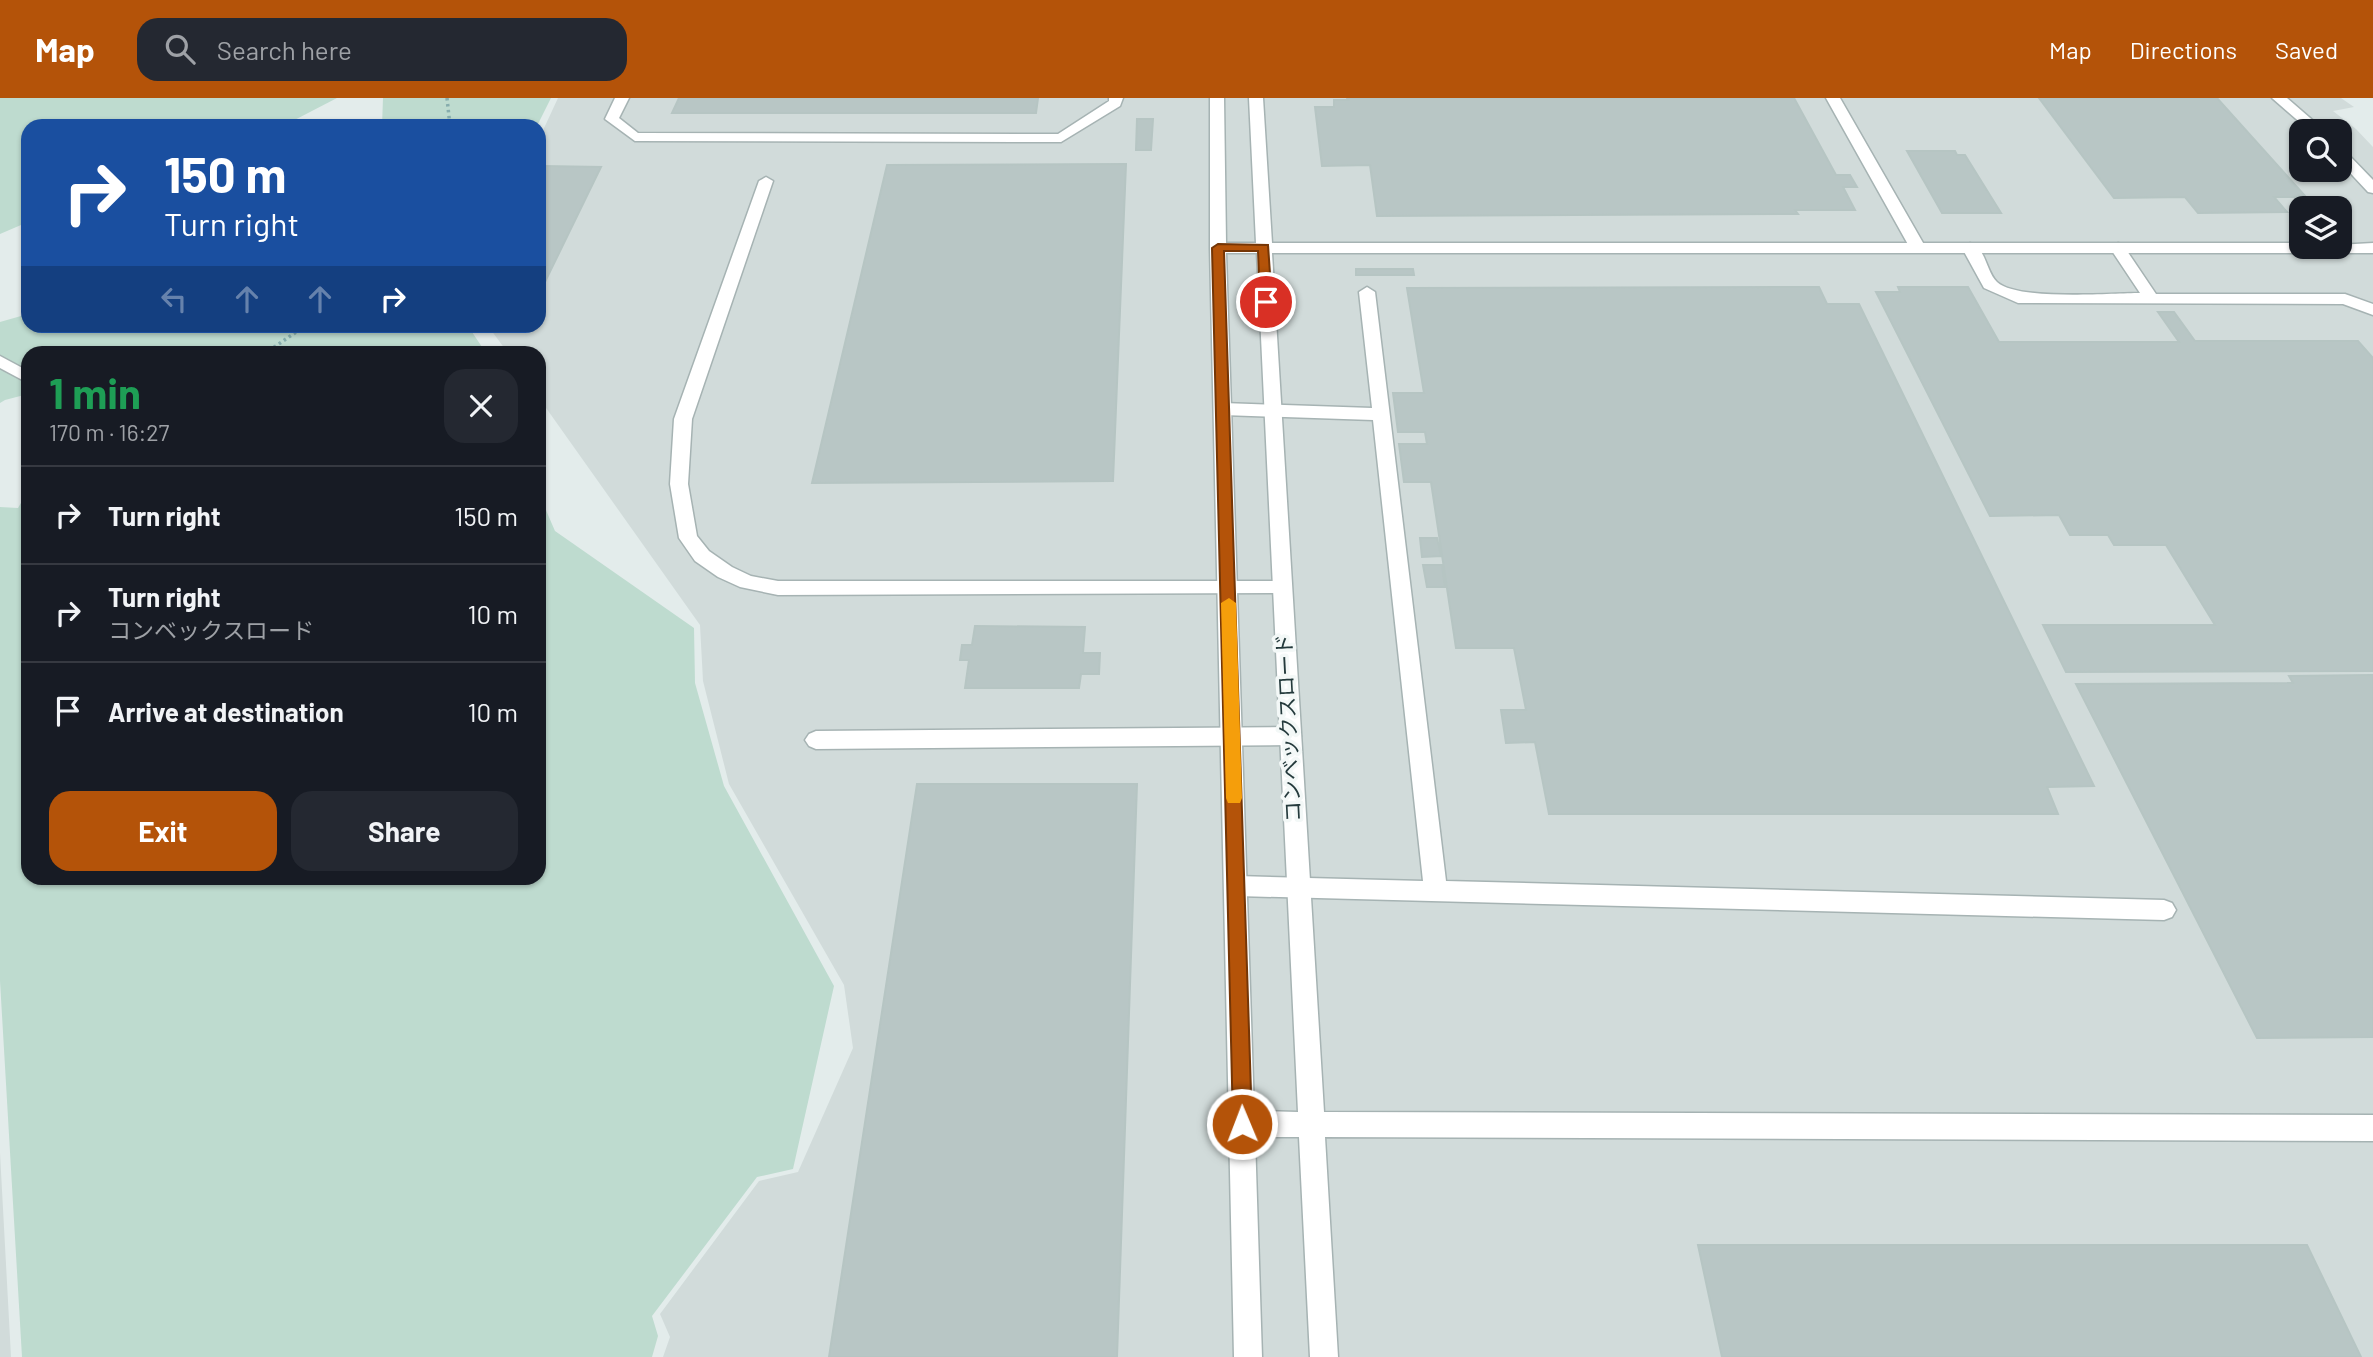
<!DOCTYPE html>
<html lang="en">
<head>
<meta charset="utf-8">
<style>
	body { margin:0; font-family:Barlow,"Noto Sans JP",sans-serif; background:#242831; color:#f1f3f6; height:100vh; display:flex; flex-direction:column; font-size:26px; white-space:nowrap }
	* { box-sizing:border-box; margin:0 }
	p { font-size:23px; color:#9ea1a6 }
	.icon { flex:none; width:38px; height:38px; fill:none; stroke:currentColor; stroke-width:2; stroke-linecap:round; stroke-linejoin:round }
	.map { position:relative; flex:1; overflow:hidden }
	.panel { position:absolute; left:21px; top:248px; width:525px; height:539px; display:flex; flex-direction:column; background:#171b24; border-radius:21px; box-shadow:0 2px 5px #0004 }
	.panel>* { flex:none }
	.hud { position:absolute; left:21px; top:21px; width:525px; height:214px; border-radius:21px; box-shadow:0 2px 5px #0004; background:#1a4fa0; color:#fff; overflow:hidden }
	.controls { position:absolute; left:2289px; top:21px; display:grid; gap:14px }
	.controls a { display:grid; place-items:center; width:63px; height:63px; border-radius:14px; background:#171b24; box-shadow:0 2px 5px #0004; font-size:35px }
	.pin { position:absolute; display:grid; place-items:center; width:60px; height:60px; color:#fff; margin:-30px; border:4px solid #fff; border-radius:50%; box-shadow:0 2px 7px #0007 }
	.me { position:absolute; width:77px; margin:-38px; rotate:359deg; stroke-linejoin:round; filter:drop-shadow(0 0 5px #0008) }
	.turn { display:flex; align-items:center; gap:24px; height:147px; padding:0 28px; font-size:32px }
	.turn .icon { width:91px; height:91px; stroke-width:2.5 }
	.turn b { display:block; font-size:49px; line-height:60px }
	.lanes { display:flex; align-items:center; height:66px; padding:0 28px; background:#0003; justify-content:center; gap:35px; direction:ltr }
	.lanes .off { opacity:.35 }
	.round { display:grid; place-items:center; flex:none; width:74px; height:74px; border-radius:21px; background:#242831 }
	.summary { display:flex; align-items:center; justify-content:space-between; height:119px; padding:0 28px }
	h1 { font-size:42px; font-weight:700; line-height:52px; color:#1e9e55 }
	.primary-button { display:flex; gap:14px; margin-top:auto; padding:14px 28px }
	.primary-button a { flex:1; height:80px; border-radius:21px; background:#b45309; color:#fff; font-size:28px; font-weight:700; line-height:80px; text-align:center }
	.primary-button a+a { background:#242831; color:#f1f3f6 }
	ul { padding:0; list-style:none }
	li { display:flex; align-items:center; gap:21px; height:98px; padding:0 28px; border-top:2px solid #363941 }
	li div { flex:1 }
	li b { display:block; font-size:26px }
	li em { font-style:normal }
	header { display:flex; align-items:center; gap:42px; box-sizing:border-box; height:98px; padding:0 35px; background:#b45309; color:#fff }
	header strong { font-size:33px }
	nav { display:flex; gap:38px; margin-inline-start:auto; font-size:24px }
	.search { width:490px; height:63px; background:#242831; display:flex; align-items:center; gap:18px; box-sizing:border-box; padding:0 24px; border-radius:21px; color:#9ea1a6; font-size:26px }
	.map>svg:first-child { display:block }
	.built { fill:#d1dbda; fill-rule:evenodd }
	.green { fill:#bedbcf }
	.building { fill:#b8c6c5; stroke:#b6c5c3; stroke-width:2 }
	.lines { fill:none; stroke-linecap:round; stroke-linejoin:round }
	.service-casing { stroke:#a6b3b3; stroke-width:3 }
	.minor-casing { stroke:#a6b3b3; stroke-width:3 }
	.tertiary-casing { stroke:#a6b3b3; stroke-width:3 }
	.path { stroke:#86adad; stroke-width:3.5; stroke-dasharray:2.5 3.5; stroke-linecap:butt }
	.service { fill:#fff; fill-rule:evenodd }
	.minor { fill:#fff; fill-rule:evenodd }
	.tertiary { fill:#fff; fill-rule:evenodd }
	.route { fill:#b45309; stroke:#753606; stroke-width:2 }
	.slow { fill:#f59e0b }
	.labels { text-anchor:middle; stroke-width:7; stroke-linejoin:round; paint-order:stroke }
	.street-label { font-size:21px; fill:#243a3c; stroke:#f3f8f7 }
</style>
</head>
<body>
<header>
<strong>Map</strong>
<div class="search"><svg class="icon" aria-label="search" viewBox="0 0 24 24"><circle cx="10" cy="10" r="6"/><path d="M15 15l6 6"/></svg>Search here</div>
<nav><a>Map</a><a>Directions</a><a>Saved</a></nav>
</header>
<div class="map">
<svg width="2373" height="1259" viewBox="0 0 2373 1259">
	<rect width="100%" height="100%" fill="#e3eceb"/>
	<!-- built -->
	<path class="built" d="M558,0h1783l13,9 -21,4 23,18 17,18v1210h-1710l7,-20 -10,-23 99,-133 39,-9 55,-124 -9,-63 -115,-201 -26,-103 -3,-56 -161,-227v-44l-31,-1 -20,-27h51v-187zM2301,33h39v39h-39zM2301,110h39v39h-39z
		M0,1055l11,204h-11z"/>
	<!-- green -->
	<path class="green" d="M0,0h337l-54,28h-255v96l-28,12z
		M383,0h168l-14,28h-155z
		M28,216v12h440l18,27 -458,1v40l-23,6 -5,3v-81z
		M28,393v387h511v-384l16,37 139,97 1,55 29,103 110,200 -41,183 -36,8 -105,139 6,20 -6,21h-630l-22,-376v-474l18,1z"/>
	<!-- building -->
	<path class="building" d="M679,0h359l-2,15h-364z
		M1347,0h447l42,77h14l7,12h-14l12,23h-60l3,4 -421,2 -7,-51 -48,1 -7,-59h19v-7h14z
		M2039,0h178l89,99h-32l13,15 -89,1 -13,-16 -71,1z
		M1137,21h16l-2,31h-15z
		M1907,53h48l2,4h8l36,58h-59z
		M1126,66l-13,317 -301,2 75,-318z
		M543,68l58,1 -58,119h-4v-112z
		M1356,171h57l1,6h-58z
		M1819,189l8,17h32l235,482 -47,1 11,27h-509l-14,-72 -29,1 -5,-33h25l-12,-62h-58l-25,-166h-27l-5,-38h28l-2,-12h-27l-5,-39h31l-17,-105z
		M1898,189h70l31,55h180l-21,-30h16l21,29h163l15,17v313l-307,1 -23,-47h172l-49,-80h-52l-6,-10h-38l-11,-20 -69,1 -114,-224h24z
		M1420,440h17l4,18 -19,1z
		M1423,467h19l3,22h-18z
		M975,528l110,1 -2,26h17l-1,21h-18l-2,14h-114l4,-28h-9l2,-15h10z
		M2373,577v362l-116,1 -181,-354 217,-1 -4,-7z
		M917,686h220l-20,573h-288z
		M1698,1147h609l54,112h-639z"/>
	<g class="lines">
		<!-- service casing -->
		<g class="service-casing">
			<path id="service" d="M615,0h14l-10,20 19,15 420,1 51,-33v-3h14l-3,8 -59,36 -426,-1 -30,-22z
				M1826,0h14l86,150 -3,3h-10l-3,-3z
				M766,79l7,4 -81,238 -4,65 9,52 12,15 23,16 19,9 27,5h503l7,2 3,5 -3,5 -510,2 -38,-8 -22,-10 -23,-16 -16,-23 -9,-54 4,-65 85,-238z
				M1970,145c16,4 16,29 27,39 21,19 113,11 143,11l-30,-45 8,-5 5,2 33,49h189l28,10v11l-30,-11 -325,-1 -34,-15 -22,-40z
				M1367,189l8,5 71,589 718,19 8,3 4,7 -4,7 -8,3 -927,-24 -8,-3 -3,-7 3,-7 8,-3 186,5 -50,-461 -150,-5 -9,-6 9,-6 149,5 -13,-116z
				M1290,629l7,3 4,6 -4,6 -7,3 -474,4 -7,-3 -4,-6 4,-6 7,-3z"/>
		</g>
		<!-- minor casing -->
		<g class="minor-casing">
			<path id="minor" d="M0,258l28,15v12l-28,-15z"/>
		</g>
		<!-- tertiary casing -->
		<g class="tertiary-casing">
			<path id="tertiary" d="M1210,0h14l2,145h30l-7,-145h14l9,145h1029v4l72,-4v10h-1101l52,859 1049,3v26l-1048,-4 13,220h-28l-11,-220h-44l7,220h-28l-24,-1109zM1226,155h31l41,859 -44,-1z
				M2272,0h15l38,33h-15z
				M2340,52l5,1 28,29v13l-5,-1 -28,-30z"/>
		</g>
		<!-- path -->
		<path class="path" d="M447,0l3,28
			M264,256l41,-28"/>
		<!-- service -->
		<use href="#service" class="service"/>
		<!-- minor -->
		<use href="#minor" class="minor"/>
		<!-- tertiary -->
		<use href="#tertiary" class="tertiary"/>
	</g>
	<!-- route -->
	<path class="route" d="M1218,146l50,1 4,57 -6,4 -6,-4 -2,-51h-34l28,873 -3,7 -7,2 -6,-2 -3,-7 -21,-876z"/>
	<!-- slow -->
	<path class="slow" d="M1229,500l7,5 6,195 -2,5h-12l-2,-5 -5,-195z"/>
	<g class="labels">
		<!-- street labels -->
		<g class="street-label">
			<text transform="translate(1289 630) rotate(-93)" y="7">コンベックスロード</text>
		</g>
	</g>
</svg>
<div class="controls">
<a><svg class="icon" aria-label="search" viewBox="0 0 24 24"><circle cx="10" cy="10" r="6"/><path d="M15 15l6 6"/></svg></a>
<a><svg class="icon" aria-label="layers" viewBox="0 0 24 24"><path d="M12 4l9 5-9 5-9-5zM3 14l9 5 9-5"/></svg></a>
</div>
<div class="pin" style="left:1266px;top:204px;background:#d93025"><svg class="icon" aria-label="arrive" viewBox="0 0 24 24"><path d="M6 21V4h12l-3 4 3 4H6"/></svg></div>
<svg class="me" style="left:1242px;top:1026px" viewBox="-20 -20 40 40"><circle r="17" fill="#b45309" stroke="#fff" stroke-width="3"/><path d="M0-11L8 9 0 5-8 9z" fill="#fff"/></svg>
<div class="hud">
<div class="turn"><svg class="icon" aria-label="right" viewBox="0 0 24 24"><path d="M7 20v-9h11M14 6l5 5-5 5"/></svg><div><b>150 m</b>Turn right</div></div>
<div class="lanes"><svg class="icon off" aria-label="left" viewBox="0 0 24 24"><path d="M17 20v-9H6M10 6l-5 5 5 5"/></svg><svg class="icon off" aria-label="ahead" viewBox="0 0 24 24"><path d="M12 20V5M6 11l6-6 6 6"/></svg><svg class="icon off" aria-label="ahead" viewBox="0 0 24 24"><path d="M12 20V5M6 11l6-6 6 6"/></svg><svg class="icon" aria-label="right" viewBox="0 0 24 24"><path d="M7 20v-9h11M14 6l5 5-5 5"/></svg></div>
</div>
<section class="panel">
<div class="summary"><div><h1>1 min</h1><p>170 m · 16:27</p></div><a class="round"><svg class="icon" aria-label="close" viewBox="0 0 24 24"><path d="M6 6l12 12M18 6L6 18"/></svg></a></div>
<ul>
<li><svg class="icon" aria-label="right" viewBox="0 0 24 24"><path d="M7 20v-9h11M14 6l5 5-5 5"/></svg><div><b>Turn right</b></div><em>150 m</em></li>
<li><svg class="icon" aria-label="right" viewBox="0 0 24 24"><path d="M7 20v-9h11M14 6l5 5-5 5"/></svg><div><b>Turn right</b><p>コンベックスロード</p></div><em>10 m</em></li>
<li><svg class="icon" aria-label="arrive" viewBox="0 0 24 24"><path d="M6 21V4h12l-3 4 3 4H6"/></svg><div><b>Arrive at destination</b></div><em>10 m</em></li>
</ul>
<div class="primary-button"><a>Exit</a><a>Share</a></div>
</section>
</div>
</body>
</html>
